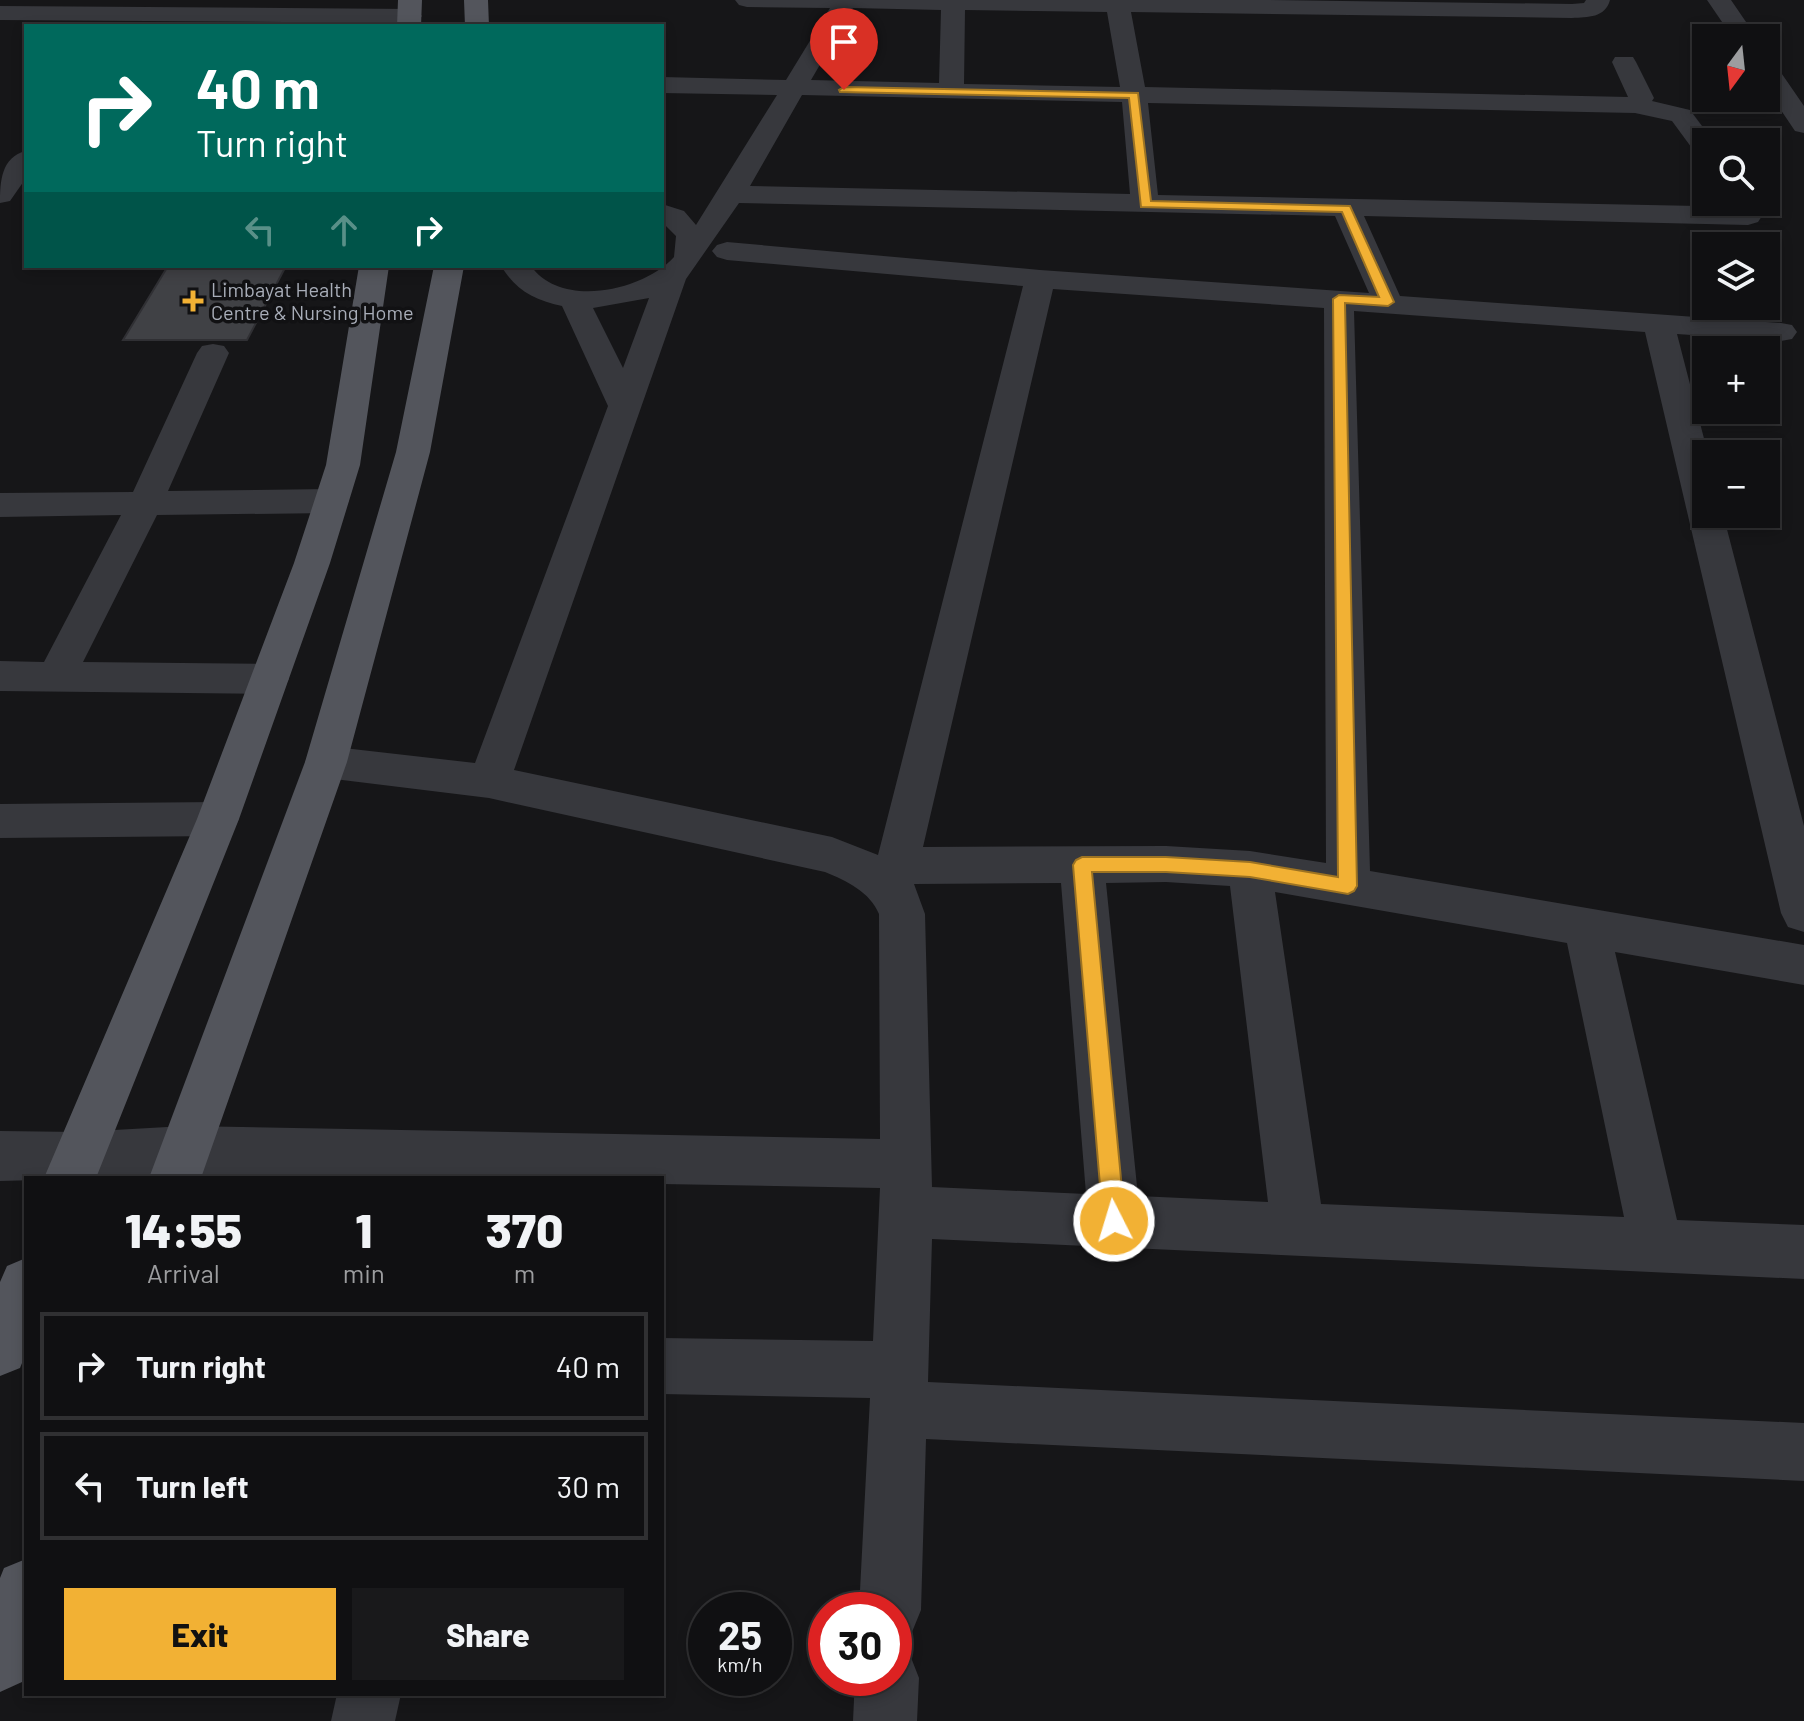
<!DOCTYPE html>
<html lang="en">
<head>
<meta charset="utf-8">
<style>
	body { margin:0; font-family:Barlow,sans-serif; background:#19191b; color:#f1f3f6; height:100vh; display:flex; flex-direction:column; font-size:30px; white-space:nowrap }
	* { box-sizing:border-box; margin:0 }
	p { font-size:26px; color:#9c9d9f }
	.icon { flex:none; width:44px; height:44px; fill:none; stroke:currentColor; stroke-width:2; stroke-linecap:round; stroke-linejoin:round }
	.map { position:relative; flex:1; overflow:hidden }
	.drawer { position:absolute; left:24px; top:1176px; width:640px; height:520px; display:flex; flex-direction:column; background:#101012; border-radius:0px; box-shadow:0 4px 12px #0003,0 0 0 2px #303032 }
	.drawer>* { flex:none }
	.banner { position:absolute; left:24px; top:24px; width:640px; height:244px; border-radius:0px; box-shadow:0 4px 12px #0003,0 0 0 2px #303032; background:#00695c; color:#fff; overflow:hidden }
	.needle { width:52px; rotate:195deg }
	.buttons { position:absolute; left:1692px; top:24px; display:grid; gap:16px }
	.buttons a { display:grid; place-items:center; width:88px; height:88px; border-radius:0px; background:#101012; box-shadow:0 4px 12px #0003,0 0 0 2px #303032; font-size:40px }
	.speed { position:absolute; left:688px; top:1592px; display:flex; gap:16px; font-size:40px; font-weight:700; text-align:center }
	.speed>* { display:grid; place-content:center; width:104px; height:104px; border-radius:50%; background:#101012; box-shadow:0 4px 12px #0003,0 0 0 2px #303032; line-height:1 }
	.speed small { font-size:20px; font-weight:400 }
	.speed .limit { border:12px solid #d22; background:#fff; color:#111 }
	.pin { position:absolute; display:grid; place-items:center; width:68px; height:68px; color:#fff; margin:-82px -34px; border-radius:50% 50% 50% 0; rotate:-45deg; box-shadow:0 0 8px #0007 }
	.pin .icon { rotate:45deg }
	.me { position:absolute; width:88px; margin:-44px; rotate:355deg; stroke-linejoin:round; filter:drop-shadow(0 0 6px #0008) }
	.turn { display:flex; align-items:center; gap:28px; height:168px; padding:0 40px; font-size:36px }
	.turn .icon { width:104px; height:104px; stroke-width:2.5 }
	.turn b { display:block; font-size:56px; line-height:68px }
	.lanes { display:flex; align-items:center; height:76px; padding:0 40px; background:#0003; justify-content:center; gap:40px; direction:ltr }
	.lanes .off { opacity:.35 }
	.eta { display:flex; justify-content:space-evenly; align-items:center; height:136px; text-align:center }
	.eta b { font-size:48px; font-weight:800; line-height:56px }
	.action { display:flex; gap:16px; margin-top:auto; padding:16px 40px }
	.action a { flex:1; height:92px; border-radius:0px; background:#f2b134; color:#111; font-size:32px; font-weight:800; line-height:92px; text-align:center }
	.action a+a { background:#19191b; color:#f1f3f6 }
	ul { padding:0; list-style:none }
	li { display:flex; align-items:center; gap:24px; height:108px; margin:0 16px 12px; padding:0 24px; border:4px solid #303032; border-radius:0px }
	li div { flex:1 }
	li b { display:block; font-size:30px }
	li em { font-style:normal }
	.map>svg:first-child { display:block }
	.building { fill:#404145; stroke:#303034; stroke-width:2 }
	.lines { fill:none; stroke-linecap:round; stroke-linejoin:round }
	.minor { fill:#37383d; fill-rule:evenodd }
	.major { fill:#53555c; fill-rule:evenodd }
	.route { fill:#f2b134; stroke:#9d7322; stroke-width:2 }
	.poi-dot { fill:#f2b134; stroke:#111113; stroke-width:3 }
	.labels { text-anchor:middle; stroke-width:7; stroke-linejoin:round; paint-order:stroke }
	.far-poi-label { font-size:20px; fill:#a8adb8; stroke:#111113; text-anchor:start }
</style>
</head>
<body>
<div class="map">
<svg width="1804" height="1721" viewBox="0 0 1804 1721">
	<rect width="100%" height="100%" fill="#161618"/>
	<!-- building -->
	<path class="building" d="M316,21l58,3 -62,2z
		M168,266h118l-39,74h-124z"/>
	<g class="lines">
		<!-- minor -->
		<path class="minor" d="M735,0h535l302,4 12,-1 2,-3h24c-5,18 -22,17 -38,18l-441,-6 14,75 483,10 -16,-35 3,-5h18l3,5 18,36 -2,3 38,9 24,32h-8v15l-9,-2 -25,-34 -37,-8 -487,-10 10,92 590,12 10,3 4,6 -4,6 -10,3 -384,-9 36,80 381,27 11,2 5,7 -5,7 -11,2 -104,-7 31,120 -2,60h17l81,312v106l-16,-5 -7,-14 -136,-581 -291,-21 16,560 434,74v40l-189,-33 62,268 127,5v54l-872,-40 -4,143 876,41v58l-878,-42 -5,171 -9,22 -18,7v-29h-35l11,-212 -208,-4v-56l211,3 7,-153 -218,-4v-6l-477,-2 -185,5v-50l79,1 106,-6 695,13 -1,-225c-9,-22 -32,-33 -54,-42l-336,-74 -163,-20 -15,-4 -6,-12 6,-12 15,-4 149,17 133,-357 -46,-100c-28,-6 -46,-16 -61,-40h30c30,43 112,25 143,-9l2,-21 -14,-14v-18l22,7 12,14 81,-130 -115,-2v-16l124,3 44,-72 -83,-1 -8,-2zM853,8l88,2 -2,73 -128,-3zM965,10l142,2 13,75 -156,-3zM802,95l320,7 8,92 -380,-8zM739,203l596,13 34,77 -329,-23 -313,-28 -10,3 -5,6 5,6 10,3 296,26 -145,569 -46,-18 -318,-67 172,-491zM1053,289l271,19 2,555 -76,-12 -84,-5 -243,1zM649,298l-26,70 -30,-60zM1166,882l64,4 38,316 -130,-6 -32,-313zM1061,883l25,311 -154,-7 -7,-273 -11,-30zM1275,892l292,51 57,274 -303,-13z
			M1707,0h24l26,38h-24z
			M0,6l410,3 8,2 4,5 -4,5 -8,2 -410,-3z
			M1766,62l9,2 29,42v27l-9,-2 -29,-43z
			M26,151v27l-16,23 -10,2c0,-21 1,-46 26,-52z
			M213,344l11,2 5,7 -61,138 163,-2 12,4 6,8 -6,8 -12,4 -174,2 -74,147 186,2 14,5 6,10 -6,10 -14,5 -269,-3v-30l44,1 77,-147 -121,2v-24l133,-1 64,-139 5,-7z
			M218,802l15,5 6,12 -6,12 -15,5 -218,2v-34z
			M894,1649l16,6 9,23 -2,43h-64l2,-43h39z
			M337,1694h64l-6,27h-64z"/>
		<!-- major -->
		<path class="major" d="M398,0h24l-1,26h-24z
			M464,0h24l1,26h-24z
			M359,266h30l-29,199 -30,98 -91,256 -143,359h-52l153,-359 97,-256 32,-98z
			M434,266h30l-34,186 -83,310 -146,416h-52l156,-416 91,-310z
			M26,1258v95l-6,15 -20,8v-94l7,-16z
			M26,1559v115l-4,8 -22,10v-114l4,-10z"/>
	</g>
	<!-- route -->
	<path class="route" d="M844,87l294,6 13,108 199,5 44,96 -6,4 -43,-3 12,583 -3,5 -6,3 -98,-17 -84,-5h-74l33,349 -3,7 -8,4 -8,-4 -3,-7 -30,-356 3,-5 6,-3h84l84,5 88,15 -5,-578 6,-4 40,2 -37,-85 -201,-5 -12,-109 -289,-6 -1,-2z"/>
	<!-- markers -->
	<path class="poi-dot" d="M189 289h8v8h8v8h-8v8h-8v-8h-8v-8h8z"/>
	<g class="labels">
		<!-- far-poi labels -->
		<g class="far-poi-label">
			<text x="211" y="297">Limbayat Health<tspan x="211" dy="23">Centre &amp; Nursing Home</tspan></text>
		</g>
	</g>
</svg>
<div class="buttons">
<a><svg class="needle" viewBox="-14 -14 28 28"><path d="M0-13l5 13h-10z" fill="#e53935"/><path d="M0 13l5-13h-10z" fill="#9c9d9f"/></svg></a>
<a><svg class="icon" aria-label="search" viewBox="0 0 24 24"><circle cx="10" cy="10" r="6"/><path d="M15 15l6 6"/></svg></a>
<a><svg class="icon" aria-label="layers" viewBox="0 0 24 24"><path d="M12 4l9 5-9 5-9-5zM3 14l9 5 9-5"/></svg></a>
<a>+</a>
<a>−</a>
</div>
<div class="speed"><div>25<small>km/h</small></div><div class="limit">30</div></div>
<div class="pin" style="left:844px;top:90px;background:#d93025"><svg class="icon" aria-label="arrive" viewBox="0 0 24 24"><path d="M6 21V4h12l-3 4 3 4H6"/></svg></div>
<svg class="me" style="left:1114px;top:1221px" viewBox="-20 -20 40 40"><circle r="17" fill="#f2b134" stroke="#fff" stroke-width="3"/><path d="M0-11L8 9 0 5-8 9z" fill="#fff"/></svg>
<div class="banner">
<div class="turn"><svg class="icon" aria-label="right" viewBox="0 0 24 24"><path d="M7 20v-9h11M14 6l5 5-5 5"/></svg><div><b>40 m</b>Turn right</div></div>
<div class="lanes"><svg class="icon off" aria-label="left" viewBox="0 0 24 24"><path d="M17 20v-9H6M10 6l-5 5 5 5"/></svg><svg class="icon off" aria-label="ahead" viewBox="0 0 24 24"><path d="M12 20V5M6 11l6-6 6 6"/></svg><svg class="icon" aria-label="right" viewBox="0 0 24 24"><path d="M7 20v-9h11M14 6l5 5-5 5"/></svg></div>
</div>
<section class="drawer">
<div class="eta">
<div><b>14:55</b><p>Arrival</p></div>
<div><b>1</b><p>min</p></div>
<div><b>370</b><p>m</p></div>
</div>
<ul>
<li><svg class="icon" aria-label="right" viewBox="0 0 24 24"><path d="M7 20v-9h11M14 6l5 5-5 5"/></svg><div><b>Turn right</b></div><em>40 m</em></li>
<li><svg class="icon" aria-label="left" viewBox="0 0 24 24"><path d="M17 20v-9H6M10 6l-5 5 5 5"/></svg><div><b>Turn left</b></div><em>30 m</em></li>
</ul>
<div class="action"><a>Exit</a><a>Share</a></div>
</section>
</div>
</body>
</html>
